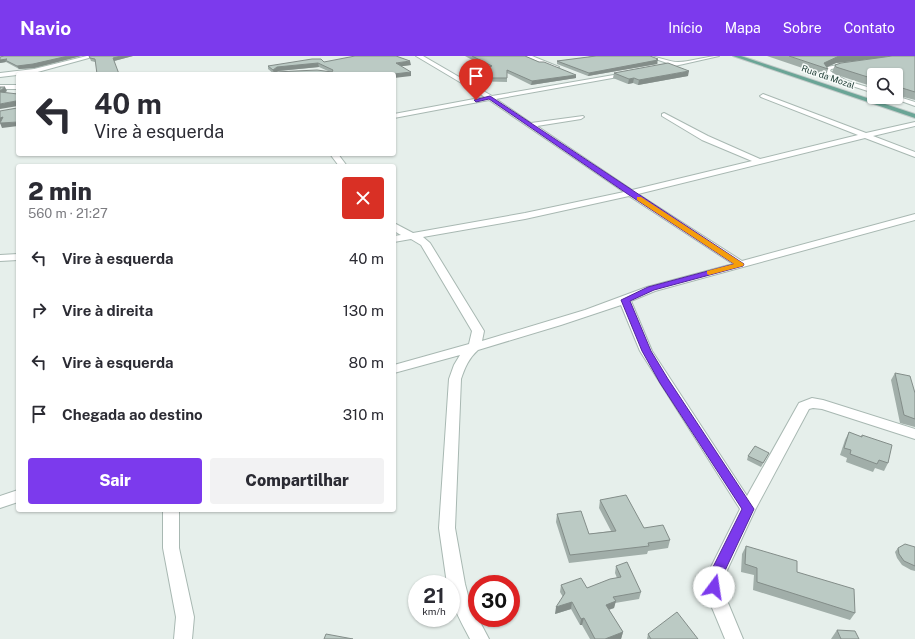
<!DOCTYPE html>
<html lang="pt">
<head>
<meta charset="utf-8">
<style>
	body { margin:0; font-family:"Public Sans",sans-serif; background:#f2f2f3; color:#2b2b33; height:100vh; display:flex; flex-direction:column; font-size:15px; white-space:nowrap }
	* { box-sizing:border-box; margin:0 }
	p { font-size:13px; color:#7c7c81 }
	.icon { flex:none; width:22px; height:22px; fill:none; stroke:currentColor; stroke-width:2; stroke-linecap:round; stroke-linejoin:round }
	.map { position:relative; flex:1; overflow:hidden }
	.side { position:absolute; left:16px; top:108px; width:380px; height:348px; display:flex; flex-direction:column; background:#fff; border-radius:4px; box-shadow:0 1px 3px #0004 }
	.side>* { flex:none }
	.guide { position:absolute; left:16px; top:16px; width:380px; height:84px; border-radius:4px; box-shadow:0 1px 3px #0004; background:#fff; color:#2b2b33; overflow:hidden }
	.controls { position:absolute; left:867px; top:12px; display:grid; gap:8px }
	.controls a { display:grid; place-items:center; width:36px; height:36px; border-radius:4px; background:#fff; box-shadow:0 1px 3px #0004; font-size:20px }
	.speed { position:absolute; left:408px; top:519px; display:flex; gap:8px; font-size:20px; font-weight:700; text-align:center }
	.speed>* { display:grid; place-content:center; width:52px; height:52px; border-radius:50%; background:#fff; box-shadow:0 1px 3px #0004; line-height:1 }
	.speed small { font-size:10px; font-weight:400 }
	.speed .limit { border:6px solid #d22; background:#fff; color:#111 }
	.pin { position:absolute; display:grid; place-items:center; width:34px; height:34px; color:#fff; margin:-41px -17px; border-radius:50% 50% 50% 0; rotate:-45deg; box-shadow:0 0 4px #0007 }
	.pin .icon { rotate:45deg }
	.me { position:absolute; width:44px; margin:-22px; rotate:14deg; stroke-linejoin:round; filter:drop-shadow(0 0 3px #0008) }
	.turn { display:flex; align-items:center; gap:14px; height:84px; padding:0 12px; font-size:18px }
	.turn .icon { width:52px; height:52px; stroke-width:2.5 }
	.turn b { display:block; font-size:28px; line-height:34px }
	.round { display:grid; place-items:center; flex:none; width:42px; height:42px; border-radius:4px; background:#f2f2f3 }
	.headline { display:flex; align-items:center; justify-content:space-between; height:68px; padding:0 12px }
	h1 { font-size:24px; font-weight:800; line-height:30px }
	.cta { display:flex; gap:8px; margin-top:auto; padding:8px 12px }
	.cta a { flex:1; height:46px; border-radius:4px; background:#7c3aed; color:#fff; font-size:16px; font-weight:800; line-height:46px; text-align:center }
	.cta a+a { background:#f2f2f3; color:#2b2b33 }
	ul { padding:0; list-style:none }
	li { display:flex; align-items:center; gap:12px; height:52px; padding:0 12px }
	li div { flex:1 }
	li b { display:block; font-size:15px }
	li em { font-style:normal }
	header { display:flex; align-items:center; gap:24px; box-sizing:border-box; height:56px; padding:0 20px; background:#7c3aed; color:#fff }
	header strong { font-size:19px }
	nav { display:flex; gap:22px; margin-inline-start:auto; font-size:14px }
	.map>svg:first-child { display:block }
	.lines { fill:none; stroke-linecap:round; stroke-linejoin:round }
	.minor-casing { stroke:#a8b8b2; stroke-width:2 }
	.major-casing { stroke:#c2cac8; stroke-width:2 }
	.minor { fill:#fff; fill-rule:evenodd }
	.major { fill:#6aa596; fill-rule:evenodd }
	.wall { fill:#a1aea9; fill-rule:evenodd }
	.shaded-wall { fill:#838d89 }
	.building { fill:#bbcac4; stroke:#838d89 }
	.route { fill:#7c3aed; stroke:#51269a }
	.slow { fill:#f59e0b }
	.labels { text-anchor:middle; stroke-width:3; stroke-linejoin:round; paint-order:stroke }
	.far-street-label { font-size:9px; fill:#24423a; stroke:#f7fbf9 }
</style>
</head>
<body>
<header>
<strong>Navio</strong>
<nav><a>Início</a><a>Mapa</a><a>Sobre</a><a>Contato</a></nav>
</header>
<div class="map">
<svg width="915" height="583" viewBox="0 0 915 583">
	<rect width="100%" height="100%" fill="#e6efeb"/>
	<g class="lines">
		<!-- minor casing -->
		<g class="minor-casing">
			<path id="minor" d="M87,0h9l-62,17 -34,4v-4l34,-4z
				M416,0h7l69,40 139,-24 1,1 -3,2 -133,24 35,24 52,-7 1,1 -3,2 -44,7 95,64 120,-29 -50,-21 -40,-24v-2l2,-1 44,23 52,23 98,-24 -97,-38 -1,-1 3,-2 103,39 49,-11v4l-42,10 42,16v5l-50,-19 -227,56 104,67 173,-47v6l-260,71 -24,10 21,50 95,145 52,-93 13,-5 11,2 92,29v10l-93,-30 -9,-1 -4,1 -54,101 -32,69 3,19 17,41h-18l-17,-41 -3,-19 35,-70 -100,-158 -19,-46 -60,20 -83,25c-9,8 -13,17 -17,29l-6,149 10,56 5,19 19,36h-19c-10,-20 -19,-32 -19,-55h-4l-8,-56 10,-149 5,-14 6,-10 -66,18v-8l75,-21 3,-13 -51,-86 -10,-6 -17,3v-6l7,-1 -7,-4v-8l19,10 112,-20 99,-21 -135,-92 -95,18v-4l91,-17zM629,140l104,68 -86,23 -62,23 -103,31 2,-10 -54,-88 -7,-6 102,-18z
				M524,0h8l27,11 -5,1z
				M647,0c11,0 21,6 31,6 14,0 27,-6 41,-6l-62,14 -2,-1v-2l15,-3z
				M849,7l3,2 -1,1 -20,3 -1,2 17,10 27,8v4l-31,-10 -19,-11 3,-5z
				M0,29h18v4h-18z
				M896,40l19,6v4l-25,-9z
				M330,98h8l9,12h-8z
				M18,198v6l-18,1v-6z
				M18,434v12l-18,6v-12z
				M163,454h16v38l15,69 -2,22h-18l2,-22 -13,-69z"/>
		</g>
		<!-- major casing -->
		<g class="major-casing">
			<path id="major" d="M733,0h8l174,58v4z"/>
		</g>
		<!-- minor -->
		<use href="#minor" class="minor"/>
		<!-- major -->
		<use href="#major" class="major"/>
	</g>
	<!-- wall -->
	<path class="wall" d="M4,0h77l-47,12 -15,1 -13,-7 -6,1v-6z
		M89,0h44l-19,5 -19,1 -4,-1z
		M465,0h60l51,22 -45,7 -24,-12v9l-38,-1 -6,-4v-4l24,-5z
		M588,0h62l8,7 -1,1 -69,12 -31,-12v-3l33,-4z
		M767,0h148v44l-19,-5v-20h-22v12l-40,-13 -2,-2 3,-7 36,-6 -35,4 -9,4 1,2 -2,7z
		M324,6l87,3 -10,1 10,10 -17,-2h-118l-1,-2 -1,2 -6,-5v-3zM319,11l9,4 -51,1 1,-1z
		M614,17l74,3 -50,9 -5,-2 -5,1 -15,-6z
		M895,317l20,20v34l-15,-4 -9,-43z
		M849,376l12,5 1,-2 26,28 -4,8 -9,-3 -2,4 -27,-10 1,-4 -7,-3 5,-15z
		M769,397l-8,14 -14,-7 1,-4z
		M600,444l44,28 26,12 -2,8 -20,3 -1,3 -78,9 -13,-41 1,-8 32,20 22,-3 -12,-23z
		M746,490l51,26 58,41 -5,7 -97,-30 1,-15 -13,-3 1,-18z
		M915,491v24l-4,-1 -9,-5 -5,-7 -2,-6 3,-4z
		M616,510l25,26 -2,7 -24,4 -1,5 -5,2 14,22 -2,7h-31l-8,-14h-2l-9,-16 -16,5 8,-17 -3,-5 1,-7 26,3 30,-10 -2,-5z
		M837,574l22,9h-28z
		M648,578l50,5h-51z"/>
	<!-- shaded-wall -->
	<path class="shaded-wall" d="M68,0h13l-47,12 -15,1 -2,-3z
		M121,0h12l-19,5 -1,-3z
		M839,0h51v1l-54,6 -11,5 -1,-5z
		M7,3l-2,1 1,2 -6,1v-3z
		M658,3l-1,5 -69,12 1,-3z
		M410,5l1,4 -15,2v-4z
		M318,7l1,4 -41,4 -4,3 -1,-4 4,-3z
		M689,15l-1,5 -50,9 1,-5z
		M411,16v4l-17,2v-4z
		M576,19v3l-45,7 1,-4z
		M634,22l-1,5 -5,1 1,-5z
		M5,31l2,4 -7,5v-5z
		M899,31l-3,8v-7z
		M16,45l2,5 -18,3v-5z
		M3,61l2,5h-5v-4z
		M18,66v4l-16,2 -2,-5z
		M616,545l-2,7 -10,3 2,-6z
		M572,546l-1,7 -16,5 1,-7z
		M584,562l-2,7h-2l1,-6z
		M623,576l-2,7h-16z"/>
	<!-- building -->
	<path class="building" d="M4,0h64l-35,8 -16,2 -12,-6 2,-1 -7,1v-3z
		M89,0h32l-8,2 6,16h-22l-2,-15 -5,-1z
		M355,0h41l14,5 -14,2 15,9 -17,2h-116l-3,-2 42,-2 15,2 1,-2 -15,-7 -41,4 -4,3 -5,-4 44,-7h9l3,3z
		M472,0h53l14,6h5l32,13 -44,6 -25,-11v8h-38l-6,-5 29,-7z
		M596,0h54l8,3h-2l2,1 -69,13 -32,-12z
		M789,0h50l-15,7 4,6z
		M892,0h23v36l-16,-5 -3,1v-13h-22v4l-38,-12 -1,-2 6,-2z
		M668,7l21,8 -50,9 -5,-2 -5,1 -15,-6z
		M0,31h5l-5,4z
		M0,36l18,2v28l-18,1 3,-6 -3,1v-7l17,-3 1,-5 -2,-2 -16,3z
		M895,317l15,3 5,17v26l-11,-4z
		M849,376l13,5v-2l30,10 -4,18 -9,-3 -2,4 -27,-10 1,-4 -7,-2z
		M755,390l14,7 -6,10 -15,-7z
		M626,439l18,33 19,-3 7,15 -22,3 1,3 -79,9 -13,-41 24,-3 8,23 27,-3 -16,-31z
		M905,488l10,3v19l-11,-5 -5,-7 -1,-6z
		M746,490l51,15v11l57,17 1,24 -98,-31v-14l-12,-4z
		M627,506l14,30 -28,5 3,4 -10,4 17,27 -18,7h-10l-11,-21 -3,1 -9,-17 -16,5 9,-14 -4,-8 20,-7 6,10 23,-9 11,-2 -5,-11z
		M677,556l21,27h-47l-3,-5z
		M837,574l18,1 4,8h-18z
		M326,578l27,5h-29z"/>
	<!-- route -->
	<path class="route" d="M490,40l254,168 -1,2 -89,24 -24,11 21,50 17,28 86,130 -33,70v8l-2,4 -5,2 -4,-2 -3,-12 35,-70 -82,-126 -18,-32 -21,-51 27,-13 86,-23 -105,-69 -140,-96 -13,3 -2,-2z"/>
	<!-- slow -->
	<path class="slow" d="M637,141h4l103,67 -1,2 -34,9 -2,-1v-3l27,-7 -97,-64z"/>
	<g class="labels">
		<!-- far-street labels -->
		<g class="far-street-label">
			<text transform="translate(828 21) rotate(19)" y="3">Rua da Mozal</text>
		</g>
	</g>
</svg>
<div class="controls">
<a><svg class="icon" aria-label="search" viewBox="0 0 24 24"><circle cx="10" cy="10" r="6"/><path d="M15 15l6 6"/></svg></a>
</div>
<div class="speed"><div>21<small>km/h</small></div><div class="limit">30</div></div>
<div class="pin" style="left:476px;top:44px;background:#d93025"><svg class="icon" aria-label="arrive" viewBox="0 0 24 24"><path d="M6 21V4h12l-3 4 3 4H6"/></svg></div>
<svg class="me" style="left:714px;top:531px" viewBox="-20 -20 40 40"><circle r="19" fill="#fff"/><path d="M0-13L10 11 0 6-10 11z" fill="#7c3aed"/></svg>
<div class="guide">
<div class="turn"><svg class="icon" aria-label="left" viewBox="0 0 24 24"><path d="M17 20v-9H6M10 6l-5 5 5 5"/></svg><div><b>40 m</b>Vire à esquerda</div></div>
</div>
<section class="side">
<div class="headline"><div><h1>2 min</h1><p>560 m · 21:27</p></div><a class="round" style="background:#d93025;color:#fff"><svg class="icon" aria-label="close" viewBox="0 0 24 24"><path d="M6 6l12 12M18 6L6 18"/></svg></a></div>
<ul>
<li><svg class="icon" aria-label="left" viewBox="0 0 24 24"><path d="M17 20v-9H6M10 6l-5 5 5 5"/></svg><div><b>Vire à esquerda</b></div><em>40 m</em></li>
<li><svg class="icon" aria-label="right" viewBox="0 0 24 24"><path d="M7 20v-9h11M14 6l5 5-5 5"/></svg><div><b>Vire à direita</b></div><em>130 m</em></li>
<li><svg class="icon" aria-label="left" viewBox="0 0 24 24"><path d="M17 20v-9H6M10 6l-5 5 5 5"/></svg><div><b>Vire à esquerda</b></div><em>80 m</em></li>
<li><svg class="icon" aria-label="arrive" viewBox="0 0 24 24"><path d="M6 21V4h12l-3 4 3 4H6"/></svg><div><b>Chegada ao destino</b></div><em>310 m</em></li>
</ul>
<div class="cta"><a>Sair</a><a>Compartilhar</a></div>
</section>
</div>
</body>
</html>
